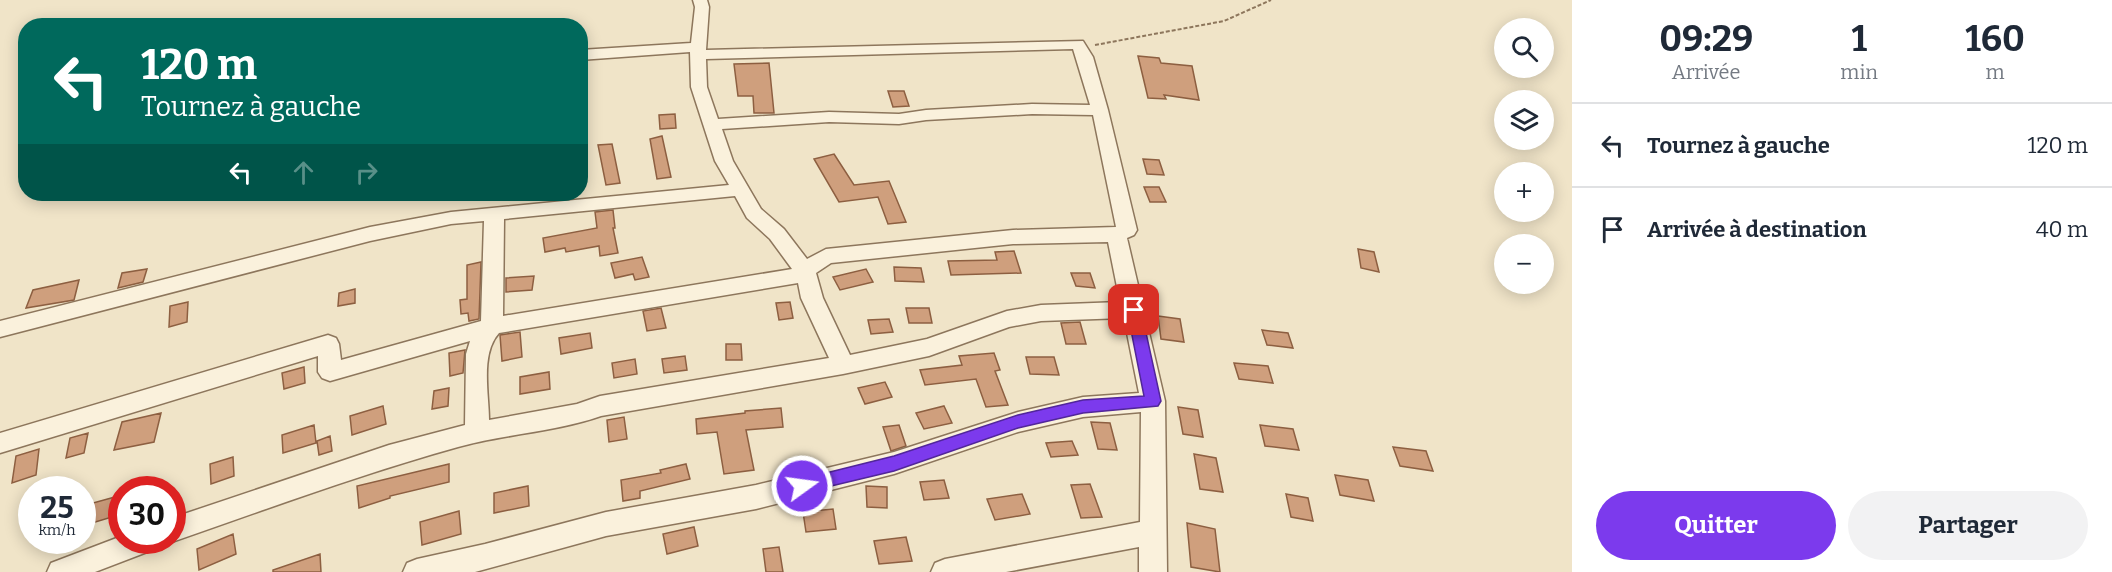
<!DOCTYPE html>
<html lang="fr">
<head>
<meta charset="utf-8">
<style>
	body { margin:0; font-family:Bitter,serif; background:#f2f2f3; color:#1f2937; height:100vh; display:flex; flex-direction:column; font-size:22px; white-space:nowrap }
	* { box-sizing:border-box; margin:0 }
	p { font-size:20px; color:#747a83 }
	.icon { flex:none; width:33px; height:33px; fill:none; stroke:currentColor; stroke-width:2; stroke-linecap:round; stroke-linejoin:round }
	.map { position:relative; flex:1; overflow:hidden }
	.details { display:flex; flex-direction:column; background:#fff; width:540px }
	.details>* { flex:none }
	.banner { position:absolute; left:18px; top:18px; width:570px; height:183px; border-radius:24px; box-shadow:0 3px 15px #0003; background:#00695c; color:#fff; overflow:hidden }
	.controls { position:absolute; left:1494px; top:18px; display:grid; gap:12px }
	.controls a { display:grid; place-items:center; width:60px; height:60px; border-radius:50%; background:#fff; box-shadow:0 3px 15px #0003; font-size:30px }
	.speed { position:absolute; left:18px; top:476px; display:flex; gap:12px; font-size:30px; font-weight:700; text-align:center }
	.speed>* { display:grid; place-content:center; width:78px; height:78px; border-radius:50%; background:#fff; box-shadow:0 3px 15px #0003; line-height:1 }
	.speed small { font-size:15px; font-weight:400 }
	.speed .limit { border:9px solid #d22; background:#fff; color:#111 }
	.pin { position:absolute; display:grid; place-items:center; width:51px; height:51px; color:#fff; margin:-26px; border-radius:12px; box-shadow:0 3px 9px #0006 }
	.me { position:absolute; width:66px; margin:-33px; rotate:76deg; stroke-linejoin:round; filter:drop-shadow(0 0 4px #0008) }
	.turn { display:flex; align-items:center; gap:21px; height:126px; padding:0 24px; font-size:27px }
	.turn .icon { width:78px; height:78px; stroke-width:2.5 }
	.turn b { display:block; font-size:42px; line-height:51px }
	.lanes { display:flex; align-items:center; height:57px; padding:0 24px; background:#0003; justify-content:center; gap:30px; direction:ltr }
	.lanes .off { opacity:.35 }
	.eta { display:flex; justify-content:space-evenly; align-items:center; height:102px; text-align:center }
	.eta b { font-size:36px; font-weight:700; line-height:42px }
	.button { display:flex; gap:12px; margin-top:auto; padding:12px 24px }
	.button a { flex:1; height:69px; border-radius:36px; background:#7c3aed; color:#fff; font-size:24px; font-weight:700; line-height:69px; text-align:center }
	.button a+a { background:#f2f2f3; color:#1f2937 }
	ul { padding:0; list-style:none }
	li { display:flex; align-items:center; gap:18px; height:84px; padding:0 24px; border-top:2px solid #e0e1e3 }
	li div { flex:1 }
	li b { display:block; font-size:22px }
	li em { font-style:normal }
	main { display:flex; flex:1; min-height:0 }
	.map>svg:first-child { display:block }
	.building { fill:#cf9f7d; stroke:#8d5f41; stroke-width:1.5 }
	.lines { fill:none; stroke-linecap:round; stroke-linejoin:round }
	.minor-casing { stroke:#8d765c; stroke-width:3 }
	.path { stroke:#8d765c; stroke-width:2; stroke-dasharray:4 2; stroke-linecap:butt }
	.minor { fill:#faf1dc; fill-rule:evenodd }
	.route { fill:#7c3aed; stroke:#51269a; stroke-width:1.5 }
</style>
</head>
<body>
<main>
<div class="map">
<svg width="1572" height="572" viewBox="0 0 1572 572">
	<rect width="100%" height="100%" fill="#f0e4c8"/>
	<!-- building -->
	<path class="building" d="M1138,56l21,2 2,5 31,3 7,34 -35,-5 2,4 -18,-1z
		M769,63l5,50h-20l-1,-17h-15l-4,-32z
		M888,91h16l5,15 -16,1z
		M675,114l1,14 -16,1 -1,-14z
		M662,136l9,41 -14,2 -7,-40z
		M612,144l8,39 -14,2 -8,-40z
		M834,154l20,31 35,-4 17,41 -18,2 -10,-27 -39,5 -25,-43z
		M1143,159l16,1 5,15 -17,-1z
		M1144,187h15l7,15h-16z
		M613,210l2,18h-2l5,25 -18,3 -1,-10 -33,6 -1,-4 -20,4 -2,-14 54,-10 -2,-16z
		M1358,249l16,3 5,20 -18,-4z
		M1014,251l7,22 -70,2 -3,-14 49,-1 -2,-8z
		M642,257l7,20 -14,3 -2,-6 -18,4 -4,-15z
		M481,262l-2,57 -10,2 -1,-8 -7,1 -1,-14 7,-1v-34z
		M894,267l27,1 3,14 -29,-1z
		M147,269l-4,13 -25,6 4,-15z
		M866,269l7,13 -33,8 -7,-13z
		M1071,273h19l5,15 -19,-2z
		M534,276l-2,14 -26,2v-14z
		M79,280l-5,20 -48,8 7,-18z
		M355,289v14l-17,3 1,-13z
		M188,302l-1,20 -18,5 1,-21z
		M790,302l3,16 -14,2 -3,-17z
		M661,308l5,20 -19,3 -4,-20z
		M906,308h23l3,15h-23z
		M1158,316l22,3 4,23 -23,-3z
		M889,319l4,13 -22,2 -3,-14z
		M1080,322l6,22h-20l-5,-21z
		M1262,330l26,3 5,15 -26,-3z
		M520,332l2,25 -20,4 -2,-26z
		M590,333l2,15 -31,6 -2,-16z
		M726,344h15l1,16h-16z
		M465,350l-2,23 -13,3 -1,-23z
		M994,353l6,17 -5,1 13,34 -22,2 -10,-28 -51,6 -5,-15 42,-5 -3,-9z
		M685,356l2,14 -23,3 -2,-14z
		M1026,357h28l5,18 -29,-1z
		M635,359l2,15 -23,4 -2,-15z
		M1234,363l34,3 5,17 -34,-4z
		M304,367l1,16 -21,6 -2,-16z
		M549,372l1,17 -30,5v-17z
		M885,382l7,15 -27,7 -7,-16z
		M449,388l-1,18 -16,3 2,-18z
		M383,406l3,18 -34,11 -2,-19z
		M944,406l8,17 -28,6 -8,-16z
		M1178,407l20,3 5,27 -20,-3z
		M781,408l2,19 -37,3 8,40 -30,4 -7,-42 -20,2 -1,-15 49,-6v-2z
		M161,413l-7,29 -40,8 8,-28z
		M624,417l3,22 -18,3 -2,-22z
		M1091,422l19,1 7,27 -19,-1z
		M314,425l2,18 -33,10 -1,-18z
		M899,425l7,21 -15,5 -8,-24z
		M1260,425l33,4 6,21 -34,-4z
		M88,433l-4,20 -18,5 4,-20z
		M330,436l2,15 -13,4 -2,-14z
		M1072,441l6,14 -27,2 -5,-14z
		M1393,447l33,4 7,20 -33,-5z
		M39,449l-3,26 -24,8 4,-27z
		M1194,454l22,4 7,34 -23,-3z
		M233,457l1,19 -23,8 -1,-20z
		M449,464v18l-59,14v2l-31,10 -2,-22z
		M686,464l4,15 -50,12v7l-17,3 -2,-21 40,-7 -1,-3z
		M1335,475l33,5 6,21 -34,-6z
		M944,480l5,18 -25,2 -4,-18z
		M1090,484l12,33 -21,1 -10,-33z
		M528,486l1,20 -35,7v-20z
		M866,486l21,1v21l-20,-1z
		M1022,494l8,20 -35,6 -8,-21z
		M1286,494l22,4 5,23 -22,-4z
		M122,495v19l-40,12v-20z
		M833,509l3,20 -30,3 -3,-20z
		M459,511l2,23 -39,11 -2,-23z
		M1187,523l28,6 5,43 -29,-5z
		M694,527l4,19 -31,8 -4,-20z
		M233,534l3,20 -37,16 -2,-21z
		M906,537l6,24 -33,3 -5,-23z
		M779,547l4,25h-17l-3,-23z
		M320,554l1,18h-48v-2z"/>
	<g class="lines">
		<!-- minor casing -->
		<g class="minor-casing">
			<path id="minor" d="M693,0h14l2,7 -3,43 377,-9 10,16 15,53 29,120 -3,5 -7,3 38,163 2,171h-28v-25l-133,25h-75l4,-9 10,-4 195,-37 1,-110 -58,5 -65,15 -124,42 -138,35 -150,27 -131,36h-72l4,-9 10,-4 68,-15 121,-32 150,-27 138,-33 124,-40 65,-15 56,-4 -15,-75 -83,3 -32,6 -80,29 -86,18 -242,42c-46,16 -96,18 -143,31 -97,27 -191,62 -286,95l-6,-2h6v-22l217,-73 76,-20 1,-71 4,-13 -140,40 -8,-3 -4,-6v-16l-318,97v-20l328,-98 8,3 3,6 2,16 140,-39 3,-100 -33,3 -81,17 -370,96v-16l370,-94 81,-15 278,-27 -14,-24 -24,-74 -1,-35 -110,8v-10l111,-7 4,-36zM1073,49l17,56 -58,-1 -106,6 -27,4 -70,-2 -111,7 -11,-32 -1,-28zM1032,114l61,1 23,112 -103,3 -187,19 -19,10 -23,-30 -23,-20 -28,-48 -11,-32 107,-7 70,2 27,-4zM735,196l12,22 23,21 22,30 -289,47 1,-97zM1108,242l12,60 -79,3 -34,6 -80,28 -77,16 -27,-57 -7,-25 15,-10 182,-19zM798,283l3,15 28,60 -229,38 -23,8 -88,16c0,-26 -9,-66 10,-87z
				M122,536v4h36l-3,9 -60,23h-48l4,-9z"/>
		</g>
		<!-- path -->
		<path class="path" d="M1095,45l129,-24 47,-21"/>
		<!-- minor -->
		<use href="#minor" class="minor"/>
	</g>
	<!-- route -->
	<path class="route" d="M1134,305l7,5 20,91 -3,5 -75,7 -65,15 -124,43 -92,22 -6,-2 -2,-5 2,-5 6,-2 92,-23 124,-41 65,-15 61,-4 -17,-86z"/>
</svg>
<div class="controls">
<a><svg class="icon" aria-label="search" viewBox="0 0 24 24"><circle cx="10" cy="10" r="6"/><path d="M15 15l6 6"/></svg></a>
<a><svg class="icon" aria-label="layers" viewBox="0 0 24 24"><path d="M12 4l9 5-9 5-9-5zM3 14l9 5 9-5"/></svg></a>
<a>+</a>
<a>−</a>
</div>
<div class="speed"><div>25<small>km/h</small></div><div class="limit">30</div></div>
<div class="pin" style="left:1134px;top:310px;background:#d93025"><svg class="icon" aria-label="arrive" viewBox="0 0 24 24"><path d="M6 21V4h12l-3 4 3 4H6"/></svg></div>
<svg class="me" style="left:802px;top:486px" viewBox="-20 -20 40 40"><circle r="17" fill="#7c3aed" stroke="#fff" stroke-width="3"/><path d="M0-11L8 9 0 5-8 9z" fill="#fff"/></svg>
<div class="banner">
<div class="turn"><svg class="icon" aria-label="left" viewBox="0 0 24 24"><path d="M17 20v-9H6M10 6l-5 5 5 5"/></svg><div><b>120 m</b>Tournez à gauche</div></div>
<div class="lanes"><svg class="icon" aria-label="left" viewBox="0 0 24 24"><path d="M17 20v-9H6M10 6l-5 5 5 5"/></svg><svg class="icon off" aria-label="ahead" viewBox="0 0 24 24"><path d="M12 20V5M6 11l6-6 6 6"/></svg><svg class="icon off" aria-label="right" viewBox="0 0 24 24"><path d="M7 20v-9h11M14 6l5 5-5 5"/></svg></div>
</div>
</div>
<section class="details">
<div class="eta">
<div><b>09:29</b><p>Arrivée</p></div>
<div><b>1</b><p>min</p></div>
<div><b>160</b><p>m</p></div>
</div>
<ul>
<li><svg class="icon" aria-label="left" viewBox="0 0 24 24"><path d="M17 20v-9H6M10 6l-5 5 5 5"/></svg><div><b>Tournez à gauche</b></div><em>120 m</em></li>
<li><svg class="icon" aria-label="arrive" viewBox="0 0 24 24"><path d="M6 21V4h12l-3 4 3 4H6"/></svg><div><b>Arrivée à destination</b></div><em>40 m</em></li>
</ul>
<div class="button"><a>Quitter</a><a>Partager</a></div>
</section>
</main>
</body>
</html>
